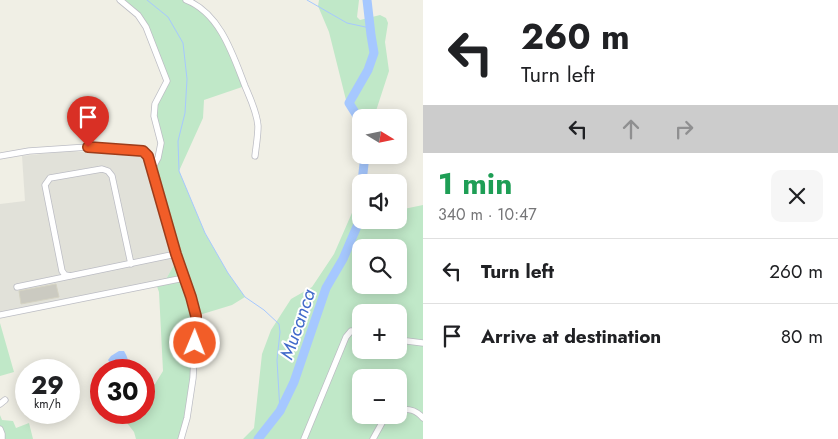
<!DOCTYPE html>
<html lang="en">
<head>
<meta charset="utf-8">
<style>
	body { margin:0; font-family:Jost,sans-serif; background:#f6f6f6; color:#202124; height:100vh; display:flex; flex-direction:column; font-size:19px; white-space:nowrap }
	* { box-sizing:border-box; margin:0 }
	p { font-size:16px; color:#757577 }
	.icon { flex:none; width:28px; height:28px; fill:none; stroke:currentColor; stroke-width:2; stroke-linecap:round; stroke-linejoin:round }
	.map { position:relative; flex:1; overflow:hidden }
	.details { display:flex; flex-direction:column; background:#fff; width:415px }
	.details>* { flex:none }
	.top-card { background:#fff; color:#202124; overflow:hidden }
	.needle { width:32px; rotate:100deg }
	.tools { position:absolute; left:352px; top:109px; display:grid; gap:10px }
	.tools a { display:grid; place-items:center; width:55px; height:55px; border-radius:10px; background:#fff; box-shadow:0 2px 12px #0003; font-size:25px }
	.speed { position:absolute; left:15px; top:359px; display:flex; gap:10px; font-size:25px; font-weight:700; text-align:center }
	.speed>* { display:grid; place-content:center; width:65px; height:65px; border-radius:50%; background:#fff; box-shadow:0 2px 12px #0003; line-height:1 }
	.speed small { font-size:12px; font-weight:400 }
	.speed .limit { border:8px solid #d22; background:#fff; color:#111 }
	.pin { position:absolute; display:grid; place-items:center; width:42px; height:42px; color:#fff; margin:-51px -21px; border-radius:50% 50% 50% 0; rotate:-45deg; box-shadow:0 0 5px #0007 }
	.pin .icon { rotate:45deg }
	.me { position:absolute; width:55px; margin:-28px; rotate:1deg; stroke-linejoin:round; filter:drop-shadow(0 0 4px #0008) }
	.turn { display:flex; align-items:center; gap:18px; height:105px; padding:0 15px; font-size:22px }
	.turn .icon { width:65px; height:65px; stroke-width:2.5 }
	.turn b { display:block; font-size:35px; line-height:42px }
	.lanes { display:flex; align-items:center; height:48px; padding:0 15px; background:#0003; justify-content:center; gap:25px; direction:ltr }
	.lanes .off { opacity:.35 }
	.round { display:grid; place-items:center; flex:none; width:52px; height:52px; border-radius:10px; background:#f6f6f6 }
	.headline { display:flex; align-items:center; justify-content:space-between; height:85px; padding:0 15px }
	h1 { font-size:30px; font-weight:700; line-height:38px; color:#1e9e55 }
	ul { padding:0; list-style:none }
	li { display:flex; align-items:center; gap:15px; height:65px; padding:0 15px; border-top:1px solid #e0e0e0 }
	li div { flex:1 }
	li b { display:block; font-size:19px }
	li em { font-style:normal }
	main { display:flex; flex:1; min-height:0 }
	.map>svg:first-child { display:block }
	.industrial { fill:#e1e1d9 }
	.green { fill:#c0e8c8; fill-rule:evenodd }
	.water { fill:#a6c8ff }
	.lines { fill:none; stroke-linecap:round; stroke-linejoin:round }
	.stream { stroke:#a6c8ff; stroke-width:1 }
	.river { stroke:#a6c8ff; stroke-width:9 }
	.building { fill:#cbcac1; stroke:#d5d3c3 }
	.minor-casing { stroke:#bcbdc4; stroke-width:7 }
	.minor { stroke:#fff; stroke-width:5.5 }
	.route-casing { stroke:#9d3c1a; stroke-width:12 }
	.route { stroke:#f25d28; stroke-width:9 }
	.labels { text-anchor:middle; stroke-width:4; stroke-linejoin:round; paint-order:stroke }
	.water-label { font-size:19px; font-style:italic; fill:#416aca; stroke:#fff }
</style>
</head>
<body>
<main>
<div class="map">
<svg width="423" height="439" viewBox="0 0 423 439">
	<rect width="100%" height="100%" fill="#f0efe5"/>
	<!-- industrial -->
	<path class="industrial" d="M70,151l73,5 31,109 -8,14 -166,33v-108l25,-3 -3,-45z"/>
	<!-- green -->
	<path class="green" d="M120,0h66l6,3 30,29 23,54 -41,14 -1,18 -24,53 26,62 23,40 17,24 -13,8 -36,11 -1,27 -13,93 2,3h-48l-2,-7 -7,-9v-10l17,-1v-20l6,-6 5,-2 8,-13 -4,-79 -4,-11 11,-2 8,-14 8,11 -30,-107 9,-26 -7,-27 1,-12 11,-23 -20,-54z
		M319,0h40l-2,17 3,3 20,-5 6,3 2,5 -3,19 4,29 -15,46 -13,1v4l-15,-22 -17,-68 -11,-26z
		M361,186v34h38v-10l24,-5v234h-180l11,-11 8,-74 9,-24 20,-31 21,-12 22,-33 24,-55zM361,248h38v37h-38zM361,312h38v38h-38zM361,378h38v37h-38z
		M0,323l14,49 -14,4z
		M0,415l2,5 11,1 3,7 13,-5 4,16h-33z"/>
	<!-- water -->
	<path class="water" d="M119,351h5c3,5 6,11 2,16l-11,3 -7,-10 3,-4z"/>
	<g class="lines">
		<!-- stream -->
		<path class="stream" d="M147,0l21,17 15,26 4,36 -2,34 -7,28 1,30 26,62 23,40 17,24 19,13 15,14 1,8 -3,28 3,51
			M307,0l40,23 23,5"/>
		<!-- river -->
		<path class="river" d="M361,122l-12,-19 19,-33 6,-17 -3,-18 -4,-35
			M362,182l3,-27
			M258,439l22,-28 14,-29 32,-94 17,-29 18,-42"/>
	</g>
	<!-- building -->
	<path class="building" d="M56,284l3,13 -38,7 -2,-13z"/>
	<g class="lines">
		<!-- minor casing -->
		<g class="minor-casing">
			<path id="minor" d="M120,0l18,15 8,12 21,54 -12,23 -1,12 7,27 -3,15 -6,11
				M186,0c34,13 47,55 59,86 5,12 12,26 13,40 0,10 -2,21 -3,30
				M0,156l29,-5 59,-4 55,4 5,5 28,98 15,43 5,19 -3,62 -6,40 -6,21
				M71,276l-6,-1 -3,-4 -17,-86 5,-7 52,-9 6,2 4,5 19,88
				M17,287l159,-33
				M0,315l184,-37
				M399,340l24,3
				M0,404l5,-4
				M399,410c10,-2 17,0 24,8
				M0,429l2,5v5
				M304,439l42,-102 5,-6 10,2
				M373,439l10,-18 6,-6"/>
		</g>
		<!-- minor -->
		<use href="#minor" class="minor"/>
	</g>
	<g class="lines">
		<!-- route casing -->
		<g class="route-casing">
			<path id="route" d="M88,147l55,4 5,5 28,98 15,43 5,19 -1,27"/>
		</g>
		<!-- route -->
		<use href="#route" class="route"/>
	</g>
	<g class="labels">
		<!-- water labels -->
		<g class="water-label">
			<text transform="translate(297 324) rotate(-71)" y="7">Mucanca</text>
		</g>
	</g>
</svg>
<div class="tools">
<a><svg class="needle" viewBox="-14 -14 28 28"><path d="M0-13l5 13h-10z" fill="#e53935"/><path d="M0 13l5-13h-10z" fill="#757577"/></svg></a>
<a><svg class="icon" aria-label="sound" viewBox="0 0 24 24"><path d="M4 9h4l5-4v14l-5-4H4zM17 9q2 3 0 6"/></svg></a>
<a><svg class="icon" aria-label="search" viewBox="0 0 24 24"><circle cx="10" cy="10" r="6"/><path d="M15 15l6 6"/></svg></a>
<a>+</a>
<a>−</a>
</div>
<div class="speed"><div>29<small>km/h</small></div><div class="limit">30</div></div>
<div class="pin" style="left:88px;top:147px;background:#d93025"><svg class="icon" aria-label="arrive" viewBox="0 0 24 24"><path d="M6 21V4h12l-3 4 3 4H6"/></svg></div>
<svg class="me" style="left:195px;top:343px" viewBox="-20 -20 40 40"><circle r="17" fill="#f25d28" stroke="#fff" stroke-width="3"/><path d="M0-11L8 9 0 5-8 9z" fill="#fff"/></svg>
</div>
<section class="details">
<div class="top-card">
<div class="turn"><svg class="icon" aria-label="left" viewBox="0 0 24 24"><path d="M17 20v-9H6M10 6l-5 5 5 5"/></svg><div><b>260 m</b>Turn left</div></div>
<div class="lanes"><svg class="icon" aria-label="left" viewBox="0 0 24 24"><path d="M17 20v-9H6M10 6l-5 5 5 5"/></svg><svg class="icon off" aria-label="ahead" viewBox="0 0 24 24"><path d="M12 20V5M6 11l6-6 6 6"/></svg><svg class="icon off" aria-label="right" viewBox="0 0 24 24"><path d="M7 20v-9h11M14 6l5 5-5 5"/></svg></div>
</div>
<div class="headline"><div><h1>1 min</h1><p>340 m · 10:47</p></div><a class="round"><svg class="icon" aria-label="close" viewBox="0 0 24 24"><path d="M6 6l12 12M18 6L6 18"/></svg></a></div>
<ul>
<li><svg class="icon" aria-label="left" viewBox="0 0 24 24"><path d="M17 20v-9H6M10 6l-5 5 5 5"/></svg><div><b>Turn left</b></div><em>260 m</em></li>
<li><svg class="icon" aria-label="arrive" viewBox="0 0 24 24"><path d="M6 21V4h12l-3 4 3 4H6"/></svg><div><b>Arrive at destination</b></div><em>80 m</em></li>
</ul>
</section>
</main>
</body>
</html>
